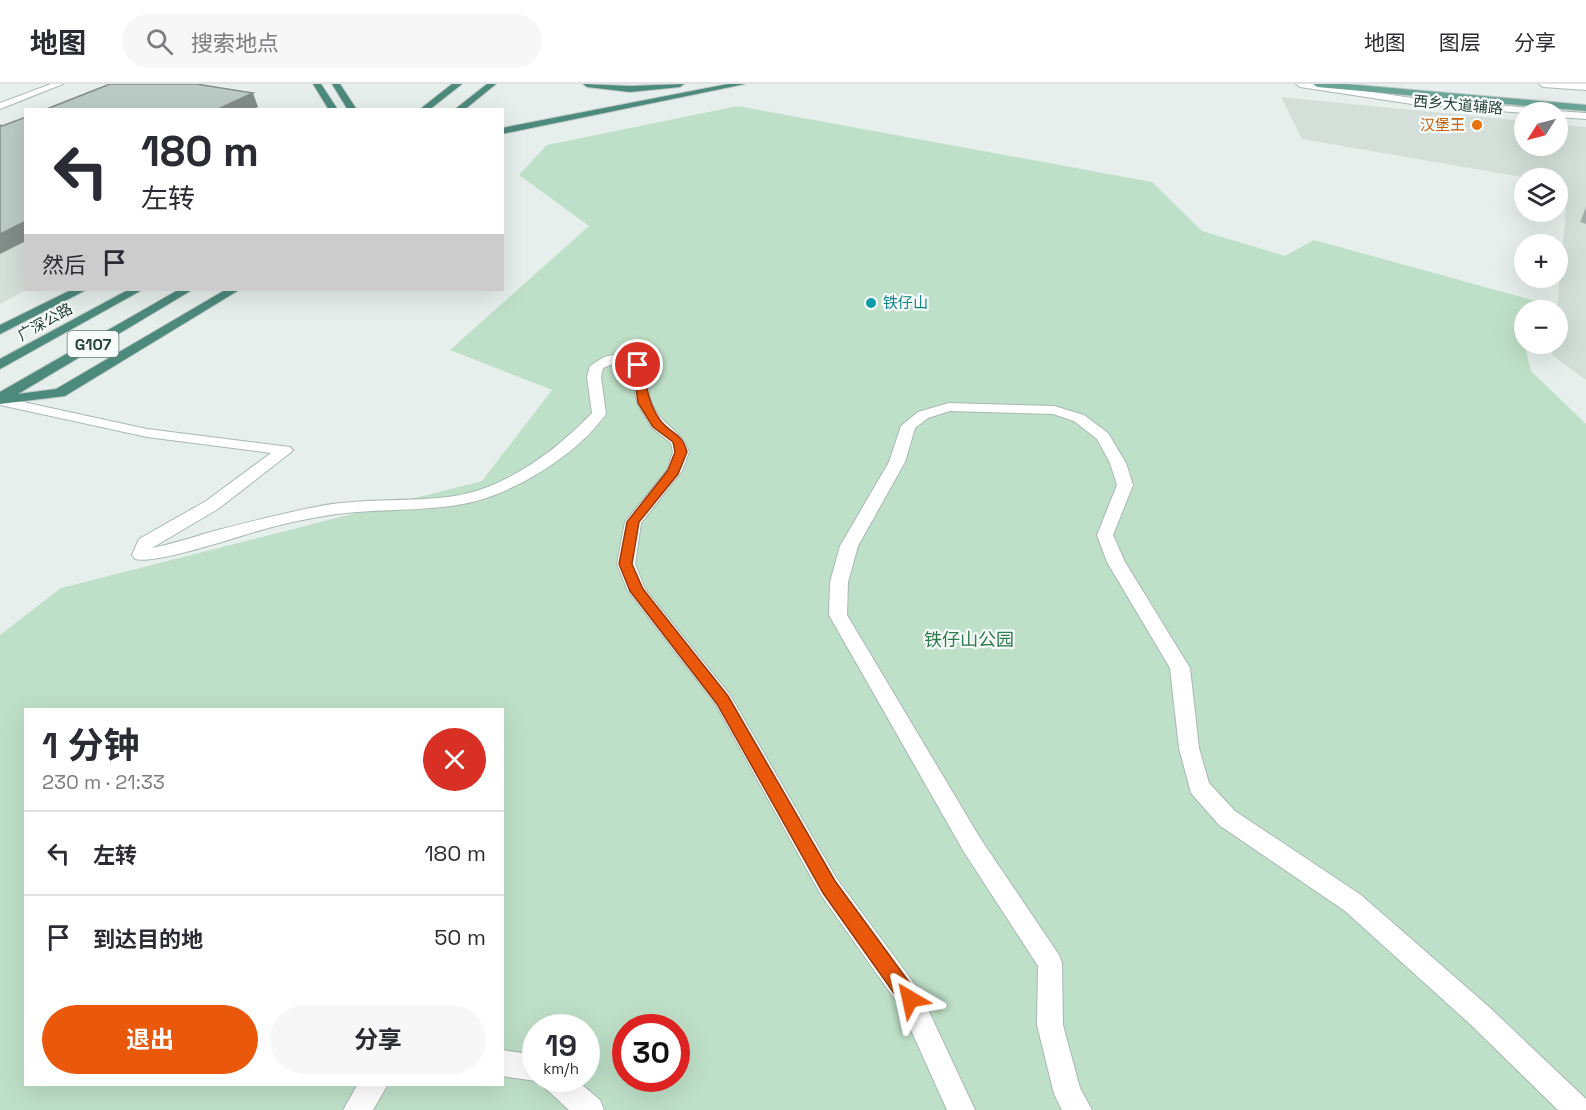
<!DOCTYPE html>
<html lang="zh">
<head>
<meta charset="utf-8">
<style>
	body { margin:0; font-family:"Space Grotesk","Noto Sans SC",sans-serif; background:#f7f7f7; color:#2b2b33; height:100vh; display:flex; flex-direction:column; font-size:22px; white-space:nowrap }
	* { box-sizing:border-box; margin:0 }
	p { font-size:20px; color:#7c7c81 }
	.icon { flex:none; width:33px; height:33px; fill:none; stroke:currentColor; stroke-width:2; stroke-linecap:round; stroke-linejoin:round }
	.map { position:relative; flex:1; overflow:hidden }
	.side { position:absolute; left:24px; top:624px; width:480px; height:378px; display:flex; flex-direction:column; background:#fff; border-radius:0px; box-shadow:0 6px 24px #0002 }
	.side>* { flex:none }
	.banner { position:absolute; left:24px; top:24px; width:480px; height:183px; border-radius:0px; box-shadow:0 6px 24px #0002; background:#fff; color:#2b2b33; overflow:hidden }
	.needle { width:39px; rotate:234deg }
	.tools { position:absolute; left:1514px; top:18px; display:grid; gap:12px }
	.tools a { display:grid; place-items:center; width:54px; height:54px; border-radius:50%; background:#fff; box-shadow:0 6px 24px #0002; font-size:30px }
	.speed { position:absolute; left:522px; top:930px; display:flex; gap:12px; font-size:30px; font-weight:700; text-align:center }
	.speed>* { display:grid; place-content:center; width:78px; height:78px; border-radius:50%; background:#fff; box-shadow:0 6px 24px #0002; line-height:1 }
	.speed small { font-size:15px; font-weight:400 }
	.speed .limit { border:9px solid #d22; background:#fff; color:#111 }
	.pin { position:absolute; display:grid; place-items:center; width:51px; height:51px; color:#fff; margin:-26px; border:3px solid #fff; border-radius:50%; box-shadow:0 2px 6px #0007 }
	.me { position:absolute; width:66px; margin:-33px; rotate:324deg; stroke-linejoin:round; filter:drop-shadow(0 0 4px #0008) }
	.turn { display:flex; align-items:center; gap:21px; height:126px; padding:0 18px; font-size:27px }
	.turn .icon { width:78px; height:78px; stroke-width:2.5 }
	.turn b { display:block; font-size:42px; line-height:51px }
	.then { display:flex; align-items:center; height:57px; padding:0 18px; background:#0003; gap:12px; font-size:22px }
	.round { display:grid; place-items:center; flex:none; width:63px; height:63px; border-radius:32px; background:#f7f7f7 }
	.summary { display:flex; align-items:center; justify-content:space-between; height:102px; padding:0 18px }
	h1 { font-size:36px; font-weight:700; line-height:45px }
	.cta { display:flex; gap:12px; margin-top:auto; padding:12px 18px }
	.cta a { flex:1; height:69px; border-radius:36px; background:#ea580c; color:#fff; font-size:24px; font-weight:700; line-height:69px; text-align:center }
	.cta a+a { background:#f7f7f7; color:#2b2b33 }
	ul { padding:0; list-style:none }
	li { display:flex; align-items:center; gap:18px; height:84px; padding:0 18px; border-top:2px solid #e1e1e2 }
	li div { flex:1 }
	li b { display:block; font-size:22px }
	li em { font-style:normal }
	header { display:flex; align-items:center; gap:36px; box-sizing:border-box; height:84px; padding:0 30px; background:#fff; border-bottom:2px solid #e1e1e2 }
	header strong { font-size:28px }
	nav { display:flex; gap:33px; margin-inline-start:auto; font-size:21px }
	.search { width:420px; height:54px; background:#f7f7f7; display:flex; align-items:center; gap:15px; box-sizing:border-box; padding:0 21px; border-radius:33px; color:#7c7c81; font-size:22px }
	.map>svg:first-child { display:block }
	.built { fill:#d4dfda }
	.green { fill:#bfe0c8; fill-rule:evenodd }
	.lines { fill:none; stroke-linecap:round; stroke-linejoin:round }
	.minor-casing { stroke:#a8b8b2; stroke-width:2 }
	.tertiary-casing { stroke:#a8b8b2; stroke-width:2 }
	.primary-casing { stroke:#c2cac8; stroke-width:2 }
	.trunk-casing { stroke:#c2cac8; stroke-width:2 }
	.minor { fill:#fff; fill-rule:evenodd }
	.tertiary { fill:#fff; fill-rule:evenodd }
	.primary { fill:#6aa596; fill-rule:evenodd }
	.trunk { fill:#4c8a7c; fill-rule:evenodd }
	.wall { fill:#a1aea9 }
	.shaded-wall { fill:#838d89 }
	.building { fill:#bbcac4; stroke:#838d89; stroke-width:1.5 }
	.route { fill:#ea580c; stroke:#983908; stroke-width:1.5 }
	.food-dot { fill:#e8710a; stroke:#f7fbf9; stroke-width:2 }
	.culture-dot { fill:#0f9aa8; stroke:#f7fbf9; stroke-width:2 }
	.labels { text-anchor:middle; stroke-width:4.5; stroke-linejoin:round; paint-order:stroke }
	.far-street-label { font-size:15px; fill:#24423a; stroke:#f7fbf9 }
	.far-food-label { font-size:15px; fill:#c56008; stroke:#f7fbf9; text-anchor:end }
	.far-culture-label { font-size:15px; fill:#0d838f; stroke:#f7fbf9; text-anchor:start }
	.shield { fill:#f7fbf9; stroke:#637a73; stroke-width:1.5 }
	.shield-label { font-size:16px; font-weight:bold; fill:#24423a }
	.park-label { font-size:18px; fill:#2d7a4b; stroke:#f7fbf9 }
</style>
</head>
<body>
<header>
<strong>地图</strong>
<div class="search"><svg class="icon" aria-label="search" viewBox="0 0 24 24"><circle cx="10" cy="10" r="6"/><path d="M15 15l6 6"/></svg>搜索地点</div>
<nav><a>地图</a><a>图层</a><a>分享</a></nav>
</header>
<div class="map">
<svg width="1586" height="1026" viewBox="0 0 1586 1026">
	<rect width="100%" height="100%" fill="#e6efeb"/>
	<!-- built -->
	<path class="built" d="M1281,13l243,24v25h33v-22l29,3v253l-34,-25 2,-11h3v-34l11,-124 -11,-2v-6h-29l-226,-39z
		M0,44l25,4 1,158 -26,14z"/>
	<!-- green -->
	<path class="green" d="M738,22l414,76 50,49 83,25 29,-16 229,63 -6,7h-13v17l-3,4 10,40 55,53v686h-1586v-475l61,-47 421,-107 70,-91 -102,-40 139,-124 -70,-51 28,-30zM26,626h476v374h-476zM536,944h50v50h-50zM626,944h50v50h-50z"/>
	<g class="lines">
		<!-- minor casing -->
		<g class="minor-casing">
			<path id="minor" d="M618,270l13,2 12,6c7,13 3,29 9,42 9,21 31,27 37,48l-7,19 -41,52 -6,41 10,25 85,106 107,184 82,111 56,120h-28l-46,-102 -80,-113 -105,-190 -88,-114 -11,-27 8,-42 42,-52 6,-18 -2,-9 -19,-15 -15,-25 -6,-36 -13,-5 -15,6 -2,9 5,37c-26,36 -72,66 -114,82 -43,16 -89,12 -135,16 -29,2 -57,8 -85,15 -28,7 -115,38 -137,32l-3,-4 7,-16 67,-38 65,-48 -124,-16 -147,-32v-8l147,32 143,18 3,3 -3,3 -72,56 -66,39c21,-4 41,-11 62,-17 35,-9 70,-18 106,-25 43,-8 85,-4 128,-9 54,-6 107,-45 144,-84l-5,-36 3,-11 14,-9z
				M949,319l105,3 30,9 24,18 18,30 7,22 -20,50 12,27 65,106 9,80 10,35 26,28 126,84 127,111 98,93v11h-28l-88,-86 -125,-113 -126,-86 -28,-32 -12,-45 -9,-80 -63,-106 -10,-27 20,-50 -7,-22 -13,-24 -23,-18 -21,-7 -103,-3 -22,7 -13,10 -10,34 -47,84 -10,36 -1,33 133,223 79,117 3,8 1,62 17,63 12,22h-30l-8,-16 -17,-69 1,-59 -74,-114 -135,-237 1,-33 10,-36 49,-84 12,-36 17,-14z
				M502,966l34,5v23h38l26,22 4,10h-35l-25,-23 -4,-7 -4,1 -34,-5z
				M358,1000h30l-15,26h-30z"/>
		</g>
		<!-- tertiary casing -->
		<g class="tertiary-casing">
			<path id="tertiary" d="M51,0h12l-63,25v-6z
				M1296,0h21l95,14 133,11 5,3 -26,1 -112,-9 -112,-17z
				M1539,0h47v6l-43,-3z
				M1557,27l29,2v6l-29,-2v-5h-4z"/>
		</g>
		<!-- primary casing -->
		<g class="primary-casing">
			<path id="primary" d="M1313,0h33l240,21v6l-269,-24z"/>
		</g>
		<!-- trunk casing -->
		<g class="trunk-casing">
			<path id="trunk" d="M313,0h8l17,26h-9z
				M332,0h8l17,26h-9z
				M452,0h10l-33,26h-10z
				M487,0h9l-32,26h-10z
				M583,0l47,2 54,-2 -4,3 -50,5 -43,-5z
				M728,0h17l-243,50v-6z
				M71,206h15l-86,44v-9z
				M128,206h14l-142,79v-10z
				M178,206h14l-174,104 38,-5 169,-99h14l-174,106 -65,8v-12z"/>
		</g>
		<!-- minor -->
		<use href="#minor" class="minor"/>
		<!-- tertiary -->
		<use href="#tertiary" class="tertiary"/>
		<!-- primary -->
		<use href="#primary" class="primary"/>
		<!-- trunk -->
		<use href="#trunk" class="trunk"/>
	</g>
	<!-- wall -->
	<path class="wall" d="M1586,123v17l-6,-2z"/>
	<!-- shaded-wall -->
	<path class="shaded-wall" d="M253,9l5,14 -6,3h-36z
		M26,137v20l-26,13v-20z"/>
	<!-- building -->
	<path class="building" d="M110,0h86l57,9 -37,17h-172z
		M26,33v104l-26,13v-109l2,1z"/>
	<!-- route -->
	<path class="route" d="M638,278l5,3c3,20 5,38 17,55 10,14 22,12 27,32l-9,22 -39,48 -7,42 11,25 85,107 107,185 82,112 3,6 -3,7 -7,3 -7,-3 -80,-113 -106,-189 -87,-113 -11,-27 8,-42 41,-52 7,-18 -2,-10 -20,-15 -15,-24 -5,-38z"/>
	<!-- markers -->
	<circle class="food-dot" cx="1477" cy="41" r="6"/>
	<circle class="culture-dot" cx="871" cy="219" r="6"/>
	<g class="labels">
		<!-- far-street labels -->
		<g class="far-street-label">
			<text transform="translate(1458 21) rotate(5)" y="5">西乡大道辅路</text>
			<text transform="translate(45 238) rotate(-29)" y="5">广深公路</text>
		</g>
		<!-- far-food labels -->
		<g class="far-food-label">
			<text x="1465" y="46">汉堡王</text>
		</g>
		<!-- far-culture labels -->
		<g class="far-culture-label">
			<text x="883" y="224">铁仔山</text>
		</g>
		<!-- shield labels -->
		<rect class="shield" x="67.5" y="247" width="51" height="26" rx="4.5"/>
		<g class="shield-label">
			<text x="93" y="266">G107</text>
		</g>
		<!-- park labels -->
		<g class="park-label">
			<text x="969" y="562">铁仔山公园</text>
		</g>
	</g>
</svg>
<div class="tools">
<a><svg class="needle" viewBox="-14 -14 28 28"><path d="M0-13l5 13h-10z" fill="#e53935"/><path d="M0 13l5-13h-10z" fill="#7c7c81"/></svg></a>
<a><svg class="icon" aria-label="layers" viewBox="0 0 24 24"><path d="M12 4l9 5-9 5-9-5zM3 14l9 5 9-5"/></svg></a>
<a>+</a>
<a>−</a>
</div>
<div class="speed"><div>19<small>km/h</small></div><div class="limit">30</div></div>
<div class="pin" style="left:638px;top:281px;background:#d93025"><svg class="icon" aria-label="arrive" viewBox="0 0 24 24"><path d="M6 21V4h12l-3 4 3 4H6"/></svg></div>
<svg class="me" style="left:910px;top:915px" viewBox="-20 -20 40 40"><path d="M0-17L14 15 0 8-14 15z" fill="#ea580c" stroke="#fff" stroke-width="4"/></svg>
<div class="banner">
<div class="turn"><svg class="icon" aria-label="left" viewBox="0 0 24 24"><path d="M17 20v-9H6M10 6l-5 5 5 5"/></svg><div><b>180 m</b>左转</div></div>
<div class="then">然后<svg class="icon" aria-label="arrive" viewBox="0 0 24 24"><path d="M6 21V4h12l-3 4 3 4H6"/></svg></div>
</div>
<section class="side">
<div class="summary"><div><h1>1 分钟</h1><p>230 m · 21:33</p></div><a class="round" style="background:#d93025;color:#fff"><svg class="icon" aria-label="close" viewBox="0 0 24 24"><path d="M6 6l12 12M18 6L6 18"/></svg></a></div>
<ul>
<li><svg class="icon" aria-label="left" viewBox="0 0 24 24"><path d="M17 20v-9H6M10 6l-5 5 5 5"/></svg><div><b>左转</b></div><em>180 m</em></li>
<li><svg class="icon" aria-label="arrive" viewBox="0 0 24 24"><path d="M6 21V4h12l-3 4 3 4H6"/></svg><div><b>到达目的地</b></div><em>50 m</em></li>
</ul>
<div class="cta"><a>退出</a><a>分享</a></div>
</section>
</div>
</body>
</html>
